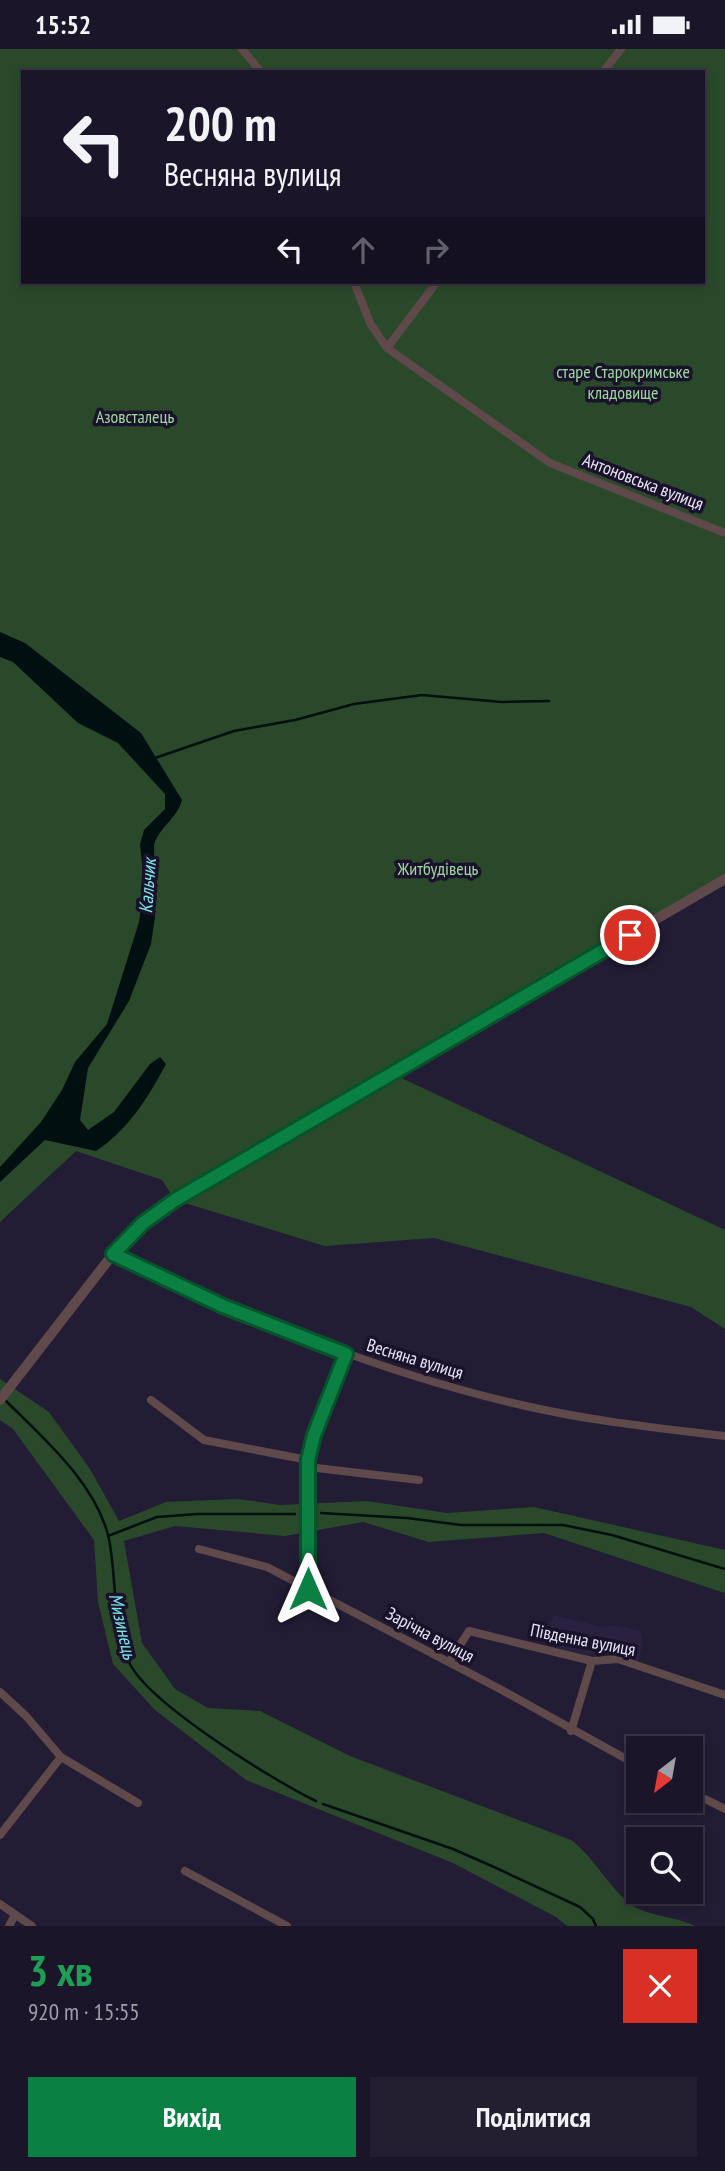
<!DOCTYPE html>
<html lang="uk">
<head>
<meta charset="utf-8">
<style>
	body { margin:0; font-family:"PT Sans Narrow",sans-serif; background:#231e30; color:#f1f3f6; height:100vh; display:flex; flex-direction:column; font-size:26px; white-space:nowrap }
	* { box-sizing:border-box; margin:0 }
	p { font-size:23px; color:#9f9fa8 }
	.icon { flex:none; width:38px; height:38px; fill:none; stroke:currentColor; stroke-width:2; stroke-linecap:round; stroke-linejoin:round }
	.map { position:relative; height:1877px; overflow:hidden }
	.drawer { display:flex; flex-direction:column; background:#1a1528; flex:1 }
	.drawer>* { flex:none }
	.top-card { position:absolute; left:21px; top:21px; width:684px; height:214px; border-radius:0px; box-shadow:0 4px 10px #0003,0 0 0 2px #383445; background:#1a1528; color:#f1f3f6; overflow:hidden }
	.needle { width:46px; rotate:211deg }
	.buttons { position:absolute; left:626px; top:1687px; display:grid; gap:14px }
	.buttons a { display:grid; place-items:center; width:77px; height:77px; border-radius:0px; background:#1a1528; box-shadow:0 4px 10px #0003,0 0 0 2px #383445; font-size:35px }
	.pin { position:absolute; display:grid; place-items:center; width:60px; height:60px; color:#fff; margin:-30px; border:4px solid #fff; border-radius:50%; box-shadow:0 2px 7px #0007 }
	.me { position:absolute; width:77px; margin:-38px; rotate:0deg; stroke-linejoin:round; filter:drop-shadow(0 0 5px #0008) }
	.turn { display:flex; align-items:center; gap:24px; height:147px; padding:0 28px; font-size:32px }
	.turn .icon { width:91px; height:91px; stroke-width:2.5 }
	.turn b { display:block; font-size:49px; line-height:60px }
	.lanes { display:flex; align-items:center; height:66px; padding:0 28px; background:#0003; justify-content:center; gap:35px; direction:ltr }
	.lanes .off { opacity:.35 }
	.round { display:grid; place-items:center; flex:none; width:74px; height:74px; border-radius:0px; background:#231e30 }
	.overview { display:flex; align-items:center; justify-content:space-between; height:119px; padding:0 28px }
	h1 { font-size:42px; font-weight:700; line-height:52px; color:#1e9e55 }
	.primary-button { display:flex; gap:14px; margin-top:auto; padding:14px 28px }
	.primary-button a { flex:1; height:80px; border-radius:0px; background:#0b8043; color:#fff; font-size:28px; font-weight:700; line-height:80px; text-align:center }
	.primary-button a+a { background:#231e30; color:#f1f3f6 }
	.status { display:flex; justify-content:space-between; align-items:center; height:49px; padding:0 35px; background:#1a1528; direction:ltr }
	.status svg { height:19px; fill:currentColor }
	.map>svg:first-child { display:block }
	.built { fill:#2a2141 }
	.green { fill:#2a492b; fill-rule:evenodd }
	.water { fill:#000f10 }
	.lines { fill:none; stroke-linecap:round; stroke-linejoin:round }
	.stream { stroke:#000f10; stroke-width:2.5 }
	.minor { stroke:#60494a; stroke-width:8 }
	.tertiary { stroke:#60494a; stroke-width:10 }
	.route-casing { stroke:#07532c; stroke-width:18 }
	.route { stroke:#0b8043; stroke-width:12 }
	.labels { text-anchor:middle; stroke-width:7; stroke-linejoin:round; paint-order:stroke }
	.park-label { font-size:18px; fill:#9ed99f; stroke:#1a122b }
	.street-label { font-size:18px; fill:#e9e5f7; stroke:#1a122b }
	.water-label { font-size:19px; font-style:italic; fill:#7ae6ea; stroke:#1a122b }
</style>
</head>
<body>
<div class="status"><b>15:52</b><svg viewBox="0 0 49 12"><path d="M0 12V9h3v3zM5 12V6h3v6zM10 12V3h3v9zM15 12V0h3v12zM26 1h20v11H26zM47 4h2v5h-2z"/></svg></div>
<div class="map">
<svg width="725" height="1877" viewBox="0 0 725 1877">
	<rect width="100%" height="100%" fill="#231c35"/>
	<!-- built -->
	<path class="built" d="M554,1566l49,12 11,-2 26,6 3,12 -5,19 -30,-9 -21,2 -45,-12z"/>
	<!-- green -->
	<path class="green" d="M0,0h725v830l-332,195 332,156v99l-34,-22 -257,-69 -109,8 -150,-46 -13,-20 -86,-29 -76,71zM23,23h681v210h-681z
		M0,1330l49,33 41,57 29,52 47,-19 72,-3 42,6 87,-4 80,12 87,-6 191,43v43l-181,-60 -115,9 -66,-20 -78,14 -110,-10 -51,15 18,102 33,46 33,19 52,3 90,45 221,84c23,16 45,59 66,68 18,9 40,9 58,18h-128l-11,-9 -103,-54 -207,-83 -91,-70 -42,-46 -15,-62 -4,-62 -81,-111 -13,-9z"/>
	<!-- water -->
	<path class="water" d="M0,583l25,11 116,90 41,67c-5,19 -23,27 -28,45l1,72 -4,27 -22,57 -41,67 -8,52 8,10 26,-18 36,-48 10,-7 6,7c-18,34 -38,66 -70,87l-51,-11 -45,42v-15l41,-45 21,-32 13,-28 32,-38 32,-102 5,-39 -4,-39 4,-14 21,-21v-15l-47,-51 -40,-20 -65,-61 -13,-5z"/>
	<g class="lines">
		<!-- stream -->
		<path class="stream" d="M152,710l82,-28 61,-11 59,-16 68,-9 80,7 47,-1
			M5,1351c38,38 92,84 104,139 8,41 3,86 21,125 20,40 144,117 186,137
			M321,1464l86,5 54,7h102l49,10 113,34
			M108,1487l49,-19 41,-3h97
			M323,1755l130,45 41,18 86,40 13,12 3,7"/>
		<!-- minor -->
		<path class="minor" d="M242,0l19,23
			M603,23l18,-23
			M354,233l16,41 17,25 163,115 175,70
			M387,299l50,-66
			M113,1205c133,63 269,120 413,152 65,15 132,22 199,30
			M151,1351l53,40 104,20
			M308,1418l111,13
			M199,1500l68,18 231,121 141,78
			M308,1540v-129l38,-106
			M449,1613l20,-31 123,30 26,-2 107,36
			M0,1643l26,24 35,41 77,46
			M571,1682l21,-70
			M691,1743l34,17
			M0,1786l61,-78
			M185,1822l102,55
			M0,1855l32,22
			M9,1877l6,-11"/>
		<!-- tertiary -->
		<path class="tertiary" d="M0,1351l113,-146 49,-47 563,-328"/>
	</g>
	<g class="lines">
		<!-- route casing -->
		<g class="route-casing">
			<path id="route" d="M308,1540v-129l6,-25 32,-81 -123,-48 -110,-52 30,-31 32,-23 455,-265"/>
		</g>
		<!-- route -->
		<use href="#route" class="route"/>
	</g>
	<g class="labels">
		<!-- park labels -->
		<g class="park-label">
			<text x="623" y="329">старе Старокримське<tspan x="623" dy="21">кладовище</tspan></text>
			<text x="135" y="374">Азовсталець</text>
			<text x="438" y="826">Житбудівець</text>
		</g>
		<!-- street labels -->
		<g class="street-label">
			<text transform="translate(643 433) rotate(21)" y="6">Антоновська вулиця</text>
			<text transform="translate(415 1310) rotate(17)" y="6">Весняна вулиця</text>
			<text transform="translate(430 1586) rotate(28)" y="6">Зарічна вулиця</text>
			<text transform="translate(583 1591) rotate(11)" y="6">Південна вулиця</text>
		</g>
		<!-- water labels -->
		<g class="water-label">
			<text transform="translate(147 837) rotate(-86)" y="7">Кальчик</text>
			<text transform="translate(123 1577) rotate(77)" y="7">Мизинець</text>
		</g>
	</g>
</svg>
<div class="buttons">
<a><svg class="needle" viewBox="-14 -14 28 28"><path d="M0-13l5 13h-10z" fill="#e53935"/><path d="M0 13l5-13h-10z" fill="#9f9fa8"/></svg></a>
<a><svg class="icon" aria-label="search" viewBox="0 0 24 24"><circle cx="10" cy="10" r="6"/><path d="M15 15l6 6"/></svg></a>
</div>
<div class="pin" style="left:630px;top:886px;background:#d93025"><svg class="icon" aria-label="arrive" viewBox="0 0 24 24"><path d="M6 21V4h12l-3 4 3 4H6"/></svg></div>
<svg class="me" style="left:308px;top:1540px" viewBox="-20 -20 40 40"><path d="M0-17L14 15 0 8-14 15z" fill="#0b8043" stroke="#fff" stroke-width="4"/></svg>
<div class="top-card">
<div class="turn"><svg class="icon" aria-label="left" viewBox="0 0 24 24"><path d="M17 20v-9H6M10 6l-5 5 5 5"/></svg><div><b>200 m</b>Весняна вулиця</div></div>
<div class="lanes"><svg class="icon" aria-label="left" viewBox="0 0 24 24"><path d="M17 20v-9H6M10 6l-5 5 5 5"/></svg><svg class="icon off" aria-label="ahead" viewBox="0 0 24 24"><path d="M12 20V5M6 11l6-6 6 6"/></svg><svg class="icon off" aria-label="right" viewBox="0 0 24 24"><path d="M7 20v-9h11M14 6l5 5-5 5"/></svg></div>
</div>
</div>
<section class="drawer">
<div class="overview"><div><h1>3 хв</h1><p>920 m · 15:55</p></div><a class="round" style="background:#d93025;color:#fff"><svg class="icon" aria-label="close" viewBox="0 0 24 24"><path d="M6 6l12 12M18 6L6 18"/></svg></a></div>
<div class="primary-button"><a>Вихід</a><a>Поділитися</a></div>
</section>
</body>
</html>
